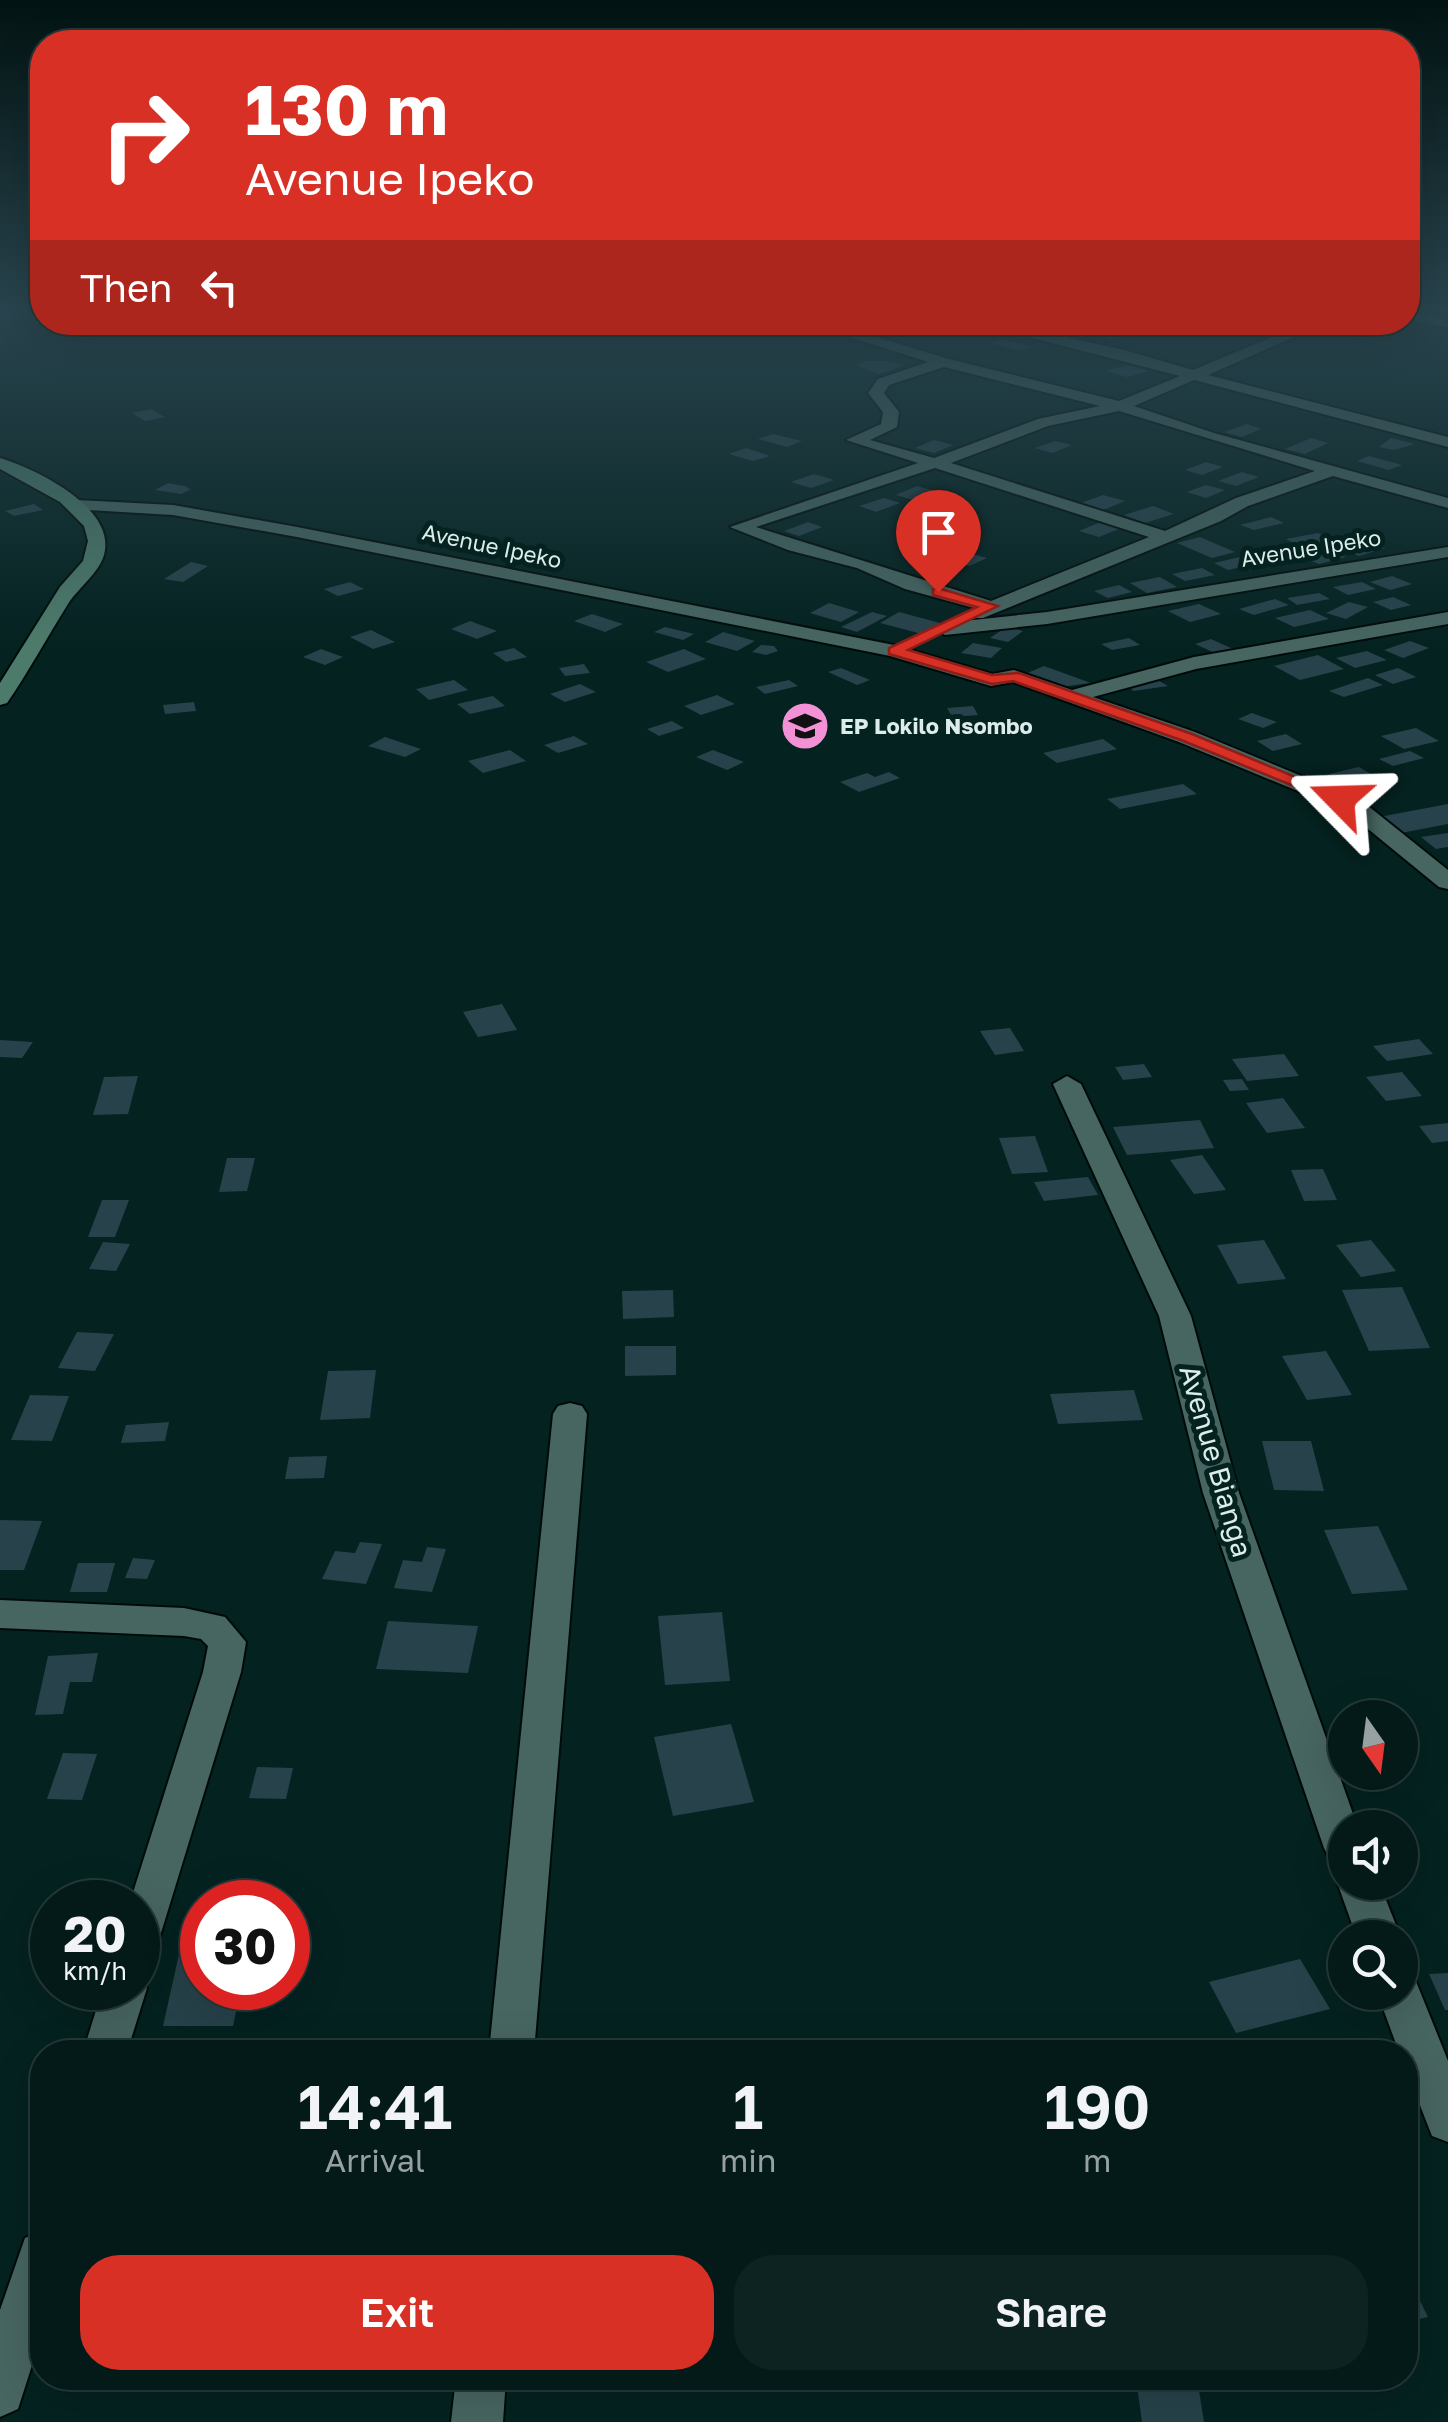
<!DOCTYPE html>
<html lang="en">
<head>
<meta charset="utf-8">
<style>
	body { margin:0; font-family:"Golos Text",sans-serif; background:#0d2321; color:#f1f3f6; height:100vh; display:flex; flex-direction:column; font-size:38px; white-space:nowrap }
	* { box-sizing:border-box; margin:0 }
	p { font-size:32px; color:#97a1a2 }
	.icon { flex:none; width:55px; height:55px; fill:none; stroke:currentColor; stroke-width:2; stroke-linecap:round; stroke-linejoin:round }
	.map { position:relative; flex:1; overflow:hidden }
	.sheet { position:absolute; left:30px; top:2040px; width:1388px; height:350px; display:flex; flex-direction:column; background:#031a18; border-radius:40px; box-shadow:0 10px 40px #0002,0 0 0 2px #243837 }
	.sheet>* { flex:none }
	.banner { position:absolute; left:30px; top:30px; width:1390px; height:305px; border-radius:40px; box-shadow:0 10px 40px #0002,0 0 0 2px #243837; background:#d93025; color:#fff; overflow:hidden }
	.needle { width:65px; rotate:166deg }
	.buttons { position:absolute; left:1328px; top:1700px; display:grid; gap:20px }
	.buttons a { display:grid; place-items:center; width:90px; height:90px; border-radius:50%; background:#031a18; box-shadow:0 10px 40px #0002,0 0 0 2px #243837; font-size:50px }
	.speed { position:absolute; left:30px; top:1880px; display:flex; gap:20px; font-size:50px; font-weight:700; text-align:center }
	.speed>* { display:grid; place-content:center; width:130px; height:130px; border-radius:50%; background:#031a18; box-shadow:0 10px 40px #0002,0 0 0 2px #243837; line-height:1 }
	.speed small { font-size:25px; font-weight:400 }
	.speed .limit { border:15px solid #d22; background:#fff; color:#111 }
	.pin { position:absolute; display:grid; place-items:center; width:85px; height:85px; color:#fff; margin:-102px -42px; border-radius:50% 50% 50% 0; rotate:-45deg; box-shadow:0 0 10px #0007 }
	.pin .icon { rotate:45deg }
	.me { position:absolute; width:110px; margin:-55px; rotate:292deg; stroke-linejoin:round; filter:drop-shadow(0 0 8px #0008) }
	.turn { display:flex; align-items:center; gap:35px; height:210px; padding:0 50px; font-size:45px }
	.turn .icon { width:130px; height:130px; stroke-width:2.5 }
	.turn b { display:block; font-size:70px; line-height:85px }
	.then { display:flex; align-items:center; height:95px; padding:0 50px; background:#0003; gap:20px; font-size:38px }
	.eta { display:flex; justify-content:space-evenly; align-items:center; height:170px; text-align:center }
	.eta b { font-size:60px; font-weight:600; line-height:70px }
	.primary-button { display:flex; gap:20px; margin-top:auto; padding:20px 50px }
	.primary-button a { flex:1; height:115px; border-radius:40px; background:#d93025; color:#fff; font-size:40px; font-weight:600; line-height:115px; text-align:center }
	.primary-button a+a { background:#0d2321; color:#f1f3f6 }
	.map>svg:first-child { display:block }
	.building { fill:#27424a }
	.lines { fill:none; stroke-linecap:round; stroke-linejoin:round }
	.street-casing { stroke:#000b09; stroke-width:4 }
	.secondary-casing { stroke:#000b09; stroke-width:4 }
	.street { fill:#476561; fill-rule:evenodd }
	.secondary { fill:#4d7b6b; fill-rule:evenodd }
	.route { fill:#d93025; stroke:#8d1f18; stroke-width:2.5 }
	.labels { text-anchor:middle; stroke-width:10; stroke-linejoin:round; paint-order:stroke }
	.far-street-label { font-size:22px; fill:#dcecea; stroke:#042220 }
	.far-poi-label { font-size:22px; font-weight:bold; fill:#dcecea; stroke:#042220; text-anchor:start }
	.street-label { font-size:28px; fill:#dcecea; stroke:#042220 }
</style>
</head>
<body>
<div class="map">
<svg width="1448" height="2422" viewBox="0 0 1448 2422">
	<rect width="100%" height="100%" fill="#042220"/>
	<!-- building -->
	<path class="building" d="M1101,327l27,7 -17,5 -27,-7z
		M1003,339l29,8 -13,4 -29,-8z
		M867,361h20l18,4 -27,9 -23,-9z
		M1127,365l22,6 -22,6 -22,-6z
		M151,409l14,8 -20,4 -13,-8z
		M1247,424l14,5 -19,8 -18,-5z
		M773,434l29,7 -15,6 -29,-8z
		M1311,438l17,5 -23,11 -20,-5z
		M1391,438l24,6 -21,6 -15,-3z
		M934,440l19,5 -19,8 -19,-5z
		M1055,441l17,4 -20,8 -17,-5z
		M746,448l24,8 -17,5 -24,-7z
		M1369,456l33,9 -13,5 -32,-9z
		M1206,462l17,5 -21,8 -17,-5z
		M1242,472l17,5 -23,9 -18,-5z
		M814,474l20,6 -23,8 -20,-6z
		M168,483l21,4 -3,1 5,1 -10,5 -26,-4z
		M1206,485l19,5 -19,8 -19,-6z
		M917,486l17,5 -21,9 -17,-5z
		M1103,495l22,6 -22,9 -22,-7z
		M884,498l16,5 -24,9 -17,-6z
		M34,504l9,6 -29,6 -9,-5z
		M1153,506l21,8 -29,9 -21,-8z
		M1271,517l13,6 -30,7 -14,-5z
		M1103,521l21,6 -25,10 -20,-6z
		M808,522l14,5 -23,9 -15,-5z
		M1318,533l16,7 -33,7 -15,-8z
		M1200,537l35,15 -23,6 -35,-15z
		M1370,542l15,6 -26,8 -16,-7z
		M1323,547l23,10 -27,7 -23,-9z
		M969,553l18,5 -18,8 -17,-5z
		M1240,557l14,7 -26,6 -14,-7z
		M191,562l17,4 -25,16 -19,-3z
		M1202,568l13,7 -30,6 -13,-7z
		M1392,576l20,8 -22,6 -20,-8z
		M1160,577l17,10 -30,6 -17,-10z
		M350,582l14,7 -26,7 -14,-7z
		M1362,582l14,7 -28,6 -15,-8z
		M1119,585l13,7 -24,6 -14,-7z
		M1319,593l11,6 -33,6 -10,-7z
		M1393,597l18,8 -20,5 -18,-8z
		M1275,599l14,6 -35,10 -15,-6z
		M1349,602l19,5 -22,12 -20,-6z
		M829,603l30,9 -18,10 -31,-9z
		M1199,604l22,10 -31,8 -22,-11z
		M1310,610l19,9 -35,8 -19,-9z
		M872,612l15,4 -30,16 -16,-5z
		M899,612l41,11 -18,11 -42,-11z
		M592,614l31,10 -18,8 -31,-11z
		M470,621l27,10 -20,8 -26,-10z
		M665,627l29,7 -11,6 -29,-8z
		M1006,627l17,4 -15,11 -18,-4z
		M371,630l24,12 -22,7 -23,-12z
		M723,632l32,9 -18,10 -32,-9z
		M1129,638l11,7 -28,5 -11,-6z
		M1211,639l22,10 -16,5 -22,-10z
		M1410,641l19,7 -26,10 -19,-8z
		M973,643l29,5 -11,10 -30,-5z
		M761,645l13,1 4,5 -12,4 -14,-3z
		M514,648l13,9 -21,5 -13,-9z
		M321,649l22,8 -18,8 -22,-8z
		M684,649l22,10 -38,13 -22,-10z
		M1367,651l20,9 -32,8 -19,-10z
		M1318,655l26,14 -44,11 -26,-14z
		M584,664l6,9 -25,3 -6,-8z
		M1044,666l47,17 -31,4 -35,-13z
		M841,668l29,12 -13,5 -29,-13z
		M1398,668l18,9 -23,7 -18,-9z
		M1154,678l14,8 -34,5 -9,-5z
		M1368,678l15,7 -39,12 -15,-6z
		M454,680l14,10 -39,10 -13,-11z
		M789,680l9,6 -33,8 -9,-7z
		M580,684l16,8 -31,10 -15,-8z
		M717,695l18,9 -34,11 -17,-9z
		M493,696l12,10 -35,8 -13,-10z
		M194,702l2,9 -31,3 -2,-9z
		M973,706l5,9 -26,2 -5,-9z
		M1252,713l25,9 -14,6 -25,-9z
		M672,721l12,7 -25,8 -12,-7z
		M1416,728l23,13 -35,8 -23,-13z
		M1286,734l16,10 -29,7 -16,-10z
		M574,736l14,8 -30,9 -14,-8z
		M385,737l36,12 -16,8 -37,-11z
		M1103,739l14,10 -60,14 -14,-10z
		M510,750l16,11 -43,12 -15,-12z
		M713,750l31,12 -17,8 -31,-13z
		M1410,751l14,7 -31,8 -14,-7z
		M1359,767l17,10 -31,7 -16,-10z
		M889,772l11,6 -41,14 -19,-10 27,-9 8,4z
		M1183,784l14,10 -77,15 -13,-10z
		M1448,804v20l-47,9 -22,-16z
		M1448,833v14l-12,2 -15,-12z
		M502,1004l15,26 -39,7 -15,-25z
		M1010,1028l14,23 -29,4 -15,-24z
		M1419,1039l14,15 -46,7 -14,-15z
		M0,1040l33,2 -11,16 -22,-1z
		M1284,1054l15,22 -52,5 -15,-22z
		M1144,1064l8,13 -29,3 -8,-13z
		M1402,1072l20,24 -36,5 -20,-24z
		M138,1076l-10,38 -35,1 11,-38z
		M1242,1079l7,11 -19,1 -7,-11z
		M1283,1098l22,30 -38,5 -21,-30z
		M1200,1120l14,28 -87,7 -14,-28z
		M1448,1123v18l-16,2 -13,-17z
		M1035,1136l13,36 -36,2 -13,-36z
		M1202,1155l24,35 -32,4 -24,-34z
		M227,1158h28l-8,33 -28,1z
		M1323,1169l14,31 -33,1 -13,-31z
		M1088,1177l10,18 -54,6 -10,-19z
		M102,1200h27l-14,37h-27z
		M1264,1240l22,39 -48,5 -21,-39z
		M1371,1240l25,31 -35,6 -25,-32z
		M103,1242l27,2 -14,27 -27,-2z
		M1402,1287l28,61 -61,3 -27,-61z
		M673,1290l1,27 -51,2 -1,-28z
		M77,1332l37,2 -19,37 -37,-3z
		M625,1346h51v29l-51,1z
		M1326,1351l26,44 -45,5 -25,-44z
		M376,1370l-6,48 -50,2 8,-49z
		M1134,1390l9,30 -85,4 -8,-30z
		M30,1395l39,1 -17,45 -41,-1z
		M169,1422l-4,19 -44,2 5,-18z
		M1262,1441h49l13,50 -50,-1z
		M327,1456l-3,22 -39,1 4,-22z
		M0,1520l42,1 -18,49h-24z
		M1378,1526l30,64 -56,4 -28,-64z
		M360,1542l22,2 -16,40 -44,-5 13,-28 20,2z
		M427,1547l19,2 -14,43 -38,-4 9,-28 19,2z
		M133,1558l22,2 -8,19 -22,-1z
		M78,1563h37l-8,29h-37z
		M722,1612l8,69 -65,4 -7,-69z
		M388,1621l90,5 -10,47 -92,-4z
		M98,1653l-6,29h-22l-7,32 -28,1 13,-59z
		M731,1724l23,78 -81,14 -19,-79z
		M63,1753l34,1 -15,46 -35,-1z
		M257,1767l36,1 -7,31 -37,-1z
		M181,1945h21v43h39l-8,38h-70z
		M1300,1959l30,50 -94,24 -27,-51z
		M1448,1973v37h-3l-16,-36z
		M1405,2271l23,46 -23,5z
		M768,2378h103v2l-101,12z
		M1136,2378h61l7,44h-62z"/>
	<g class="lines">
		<!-- street casing -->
		<g class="street-casing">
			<path id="street" d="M1408,311l40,9v8l-40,-9z
				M803,322h24l122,37 170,42 61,-25 -209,-54h29l128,29 65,19 115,-48h20l-120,53 240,62v10l-254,-67 -60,26 80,27 234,65v10l-115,-32 -85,30 -27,15 -238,97h-14l-3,-4 8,-6 -69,-19 -48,-21 -69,-18 -58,-23 188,-64 -72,-23 35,-16 2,-12 -15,-19 10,-14 50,-17zM944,367l156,39 -62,13 -104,39 -64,-18 27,-13 2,-15 -15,-19 5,-8zM1119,411l196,60 -79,27 -71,33 -214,-68 97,-37zM935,468l214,69 -158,64 -235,-74z
				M77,500l96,5 124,22 597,118 98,29 22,-4 58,20 122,-33 254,-45v12l-252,45 -103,28 102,35 167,69 86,69v19l-9,-2 -93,-76 -167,-69 -166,-60 -22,4 -101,-30 -593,-119 -124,-22 -102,-6v-8z
				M1448,547v10l-401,67 -102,11 -10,-6 10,-6 102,-11z
				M1067,1076l14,8 110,232 48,177 119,335h-13v37l-15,-5 -6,-12 -121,-355 -44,-177 -106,-232z
				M570,1403l12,3 5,8 -53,638h-45l64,-638 5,-8z
				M0,1600l184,8 41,9 21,25 -5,30 -88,287 -15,5v-62h-8l73,-230 5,-26 -7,-7 -17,-3 -184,-8z
				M1345,1869v13h34l22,56 -1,1 -43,-1 -20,-56z
				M1400,1973l15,6 33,82v81l-16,-6 -27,-69v-15h-6l-22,-60h23z
				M138,1974l9,14 -20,64h-44l20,-64h35z
				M42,2231v103l-24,75 -18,8v-107l25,-72z
				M456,2378h50l-3,44h-52z"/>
		</g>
		<!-- secondary casing -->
		<g class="secondary-casing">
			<path id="secondary" d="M0,458c36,11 117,50 104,97 -5,18 -26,33 -36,49 -21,33 -39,67 -61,99l-7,2v-22l60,-96 23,-26 5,-20 -4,-15 -24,-24 -60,-33z"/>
		</g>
		<!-- street -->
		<use href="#street" class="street"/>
		<!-- secondary -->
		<use href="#secondary" class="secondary"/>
	</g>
	<!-- sky -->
	<linearGradient id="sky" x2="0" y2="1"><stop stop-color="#021312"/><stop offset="0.48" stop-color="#29444e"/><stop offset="1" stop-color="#29444e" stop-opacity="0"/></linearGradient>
	<rect width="1448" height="647" fill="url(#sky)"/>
	<!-- route -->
	<path class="route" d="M938,588l60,18 -90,44 84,25 27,-2 173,61 156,65 -15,3 -152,-62 -168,-59 -21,3 -103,-30v-6l88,-41 -44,-12v-6z"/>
	<!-- icons -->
	<defs>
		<g id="school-disc" transform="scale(2.5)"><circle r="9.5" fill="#f291d6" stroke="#042220"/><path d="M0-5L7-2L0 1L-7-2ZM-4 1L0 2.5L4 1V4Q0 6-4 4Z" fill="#111"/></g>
	</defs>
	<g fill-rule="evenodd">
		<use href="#school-disc" x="805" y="726"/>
	</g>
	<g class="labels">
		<!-- far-street labels -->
		<g class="far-street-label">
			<text transform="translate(492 546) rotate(12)" y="8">Avenue Ipeko</text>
			<text transform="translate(1311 548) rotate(-9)" y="8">Avenue Ipeko</text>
		</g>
		<!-- far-poi labels -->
		<g class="far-poi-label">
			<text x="840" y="734">EP Lokilo Nsombo</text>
		</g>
		<!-- street labels -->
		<g class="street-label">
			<text transform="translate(1216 1461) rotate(74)" y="10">Avenue Bianga</text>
		</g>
	</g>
</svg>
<div class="buttons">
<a><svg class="needle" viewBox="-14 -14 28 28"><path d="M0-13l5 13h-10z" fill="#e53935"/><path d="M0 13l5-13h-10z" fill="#97a1a2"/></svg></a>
<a><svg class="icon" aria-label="sound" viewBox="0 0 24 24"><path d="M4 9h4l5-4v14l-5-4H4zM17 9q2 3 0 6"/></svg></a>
<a><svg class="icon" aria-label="search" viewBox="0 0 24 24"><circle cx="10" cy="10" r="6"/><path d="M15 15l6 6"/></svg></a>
</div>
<div class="speed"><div>20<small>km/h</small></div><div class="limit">30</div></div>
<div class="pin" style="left:938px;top:592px;background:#d93025"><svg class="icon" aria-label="arrive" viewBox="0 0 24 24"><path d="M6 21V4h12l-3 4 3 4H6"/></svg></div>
<svg class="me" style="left:1340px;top:799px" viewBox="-20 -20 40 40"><path d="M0-17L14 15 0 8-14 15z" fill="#d93025" stroke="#fff" stroke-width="4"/></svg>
<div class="banner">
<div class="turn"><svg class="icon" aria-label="right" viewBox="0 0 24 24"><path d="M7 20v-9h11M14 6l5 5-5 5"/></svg><div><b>130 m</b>Avenue Ipeko</div></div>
<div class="then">Then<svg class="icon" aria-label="left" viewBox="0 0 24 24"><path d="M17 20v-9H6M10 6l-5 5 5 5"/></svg></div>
</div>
<section class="sheet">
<div class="eta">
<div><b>14:41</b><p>Arrival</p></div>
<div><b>1</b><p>min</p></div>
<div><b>190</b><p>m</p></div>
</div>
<div class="primary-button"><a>Exit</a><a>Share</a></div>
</section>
</div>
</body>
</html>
